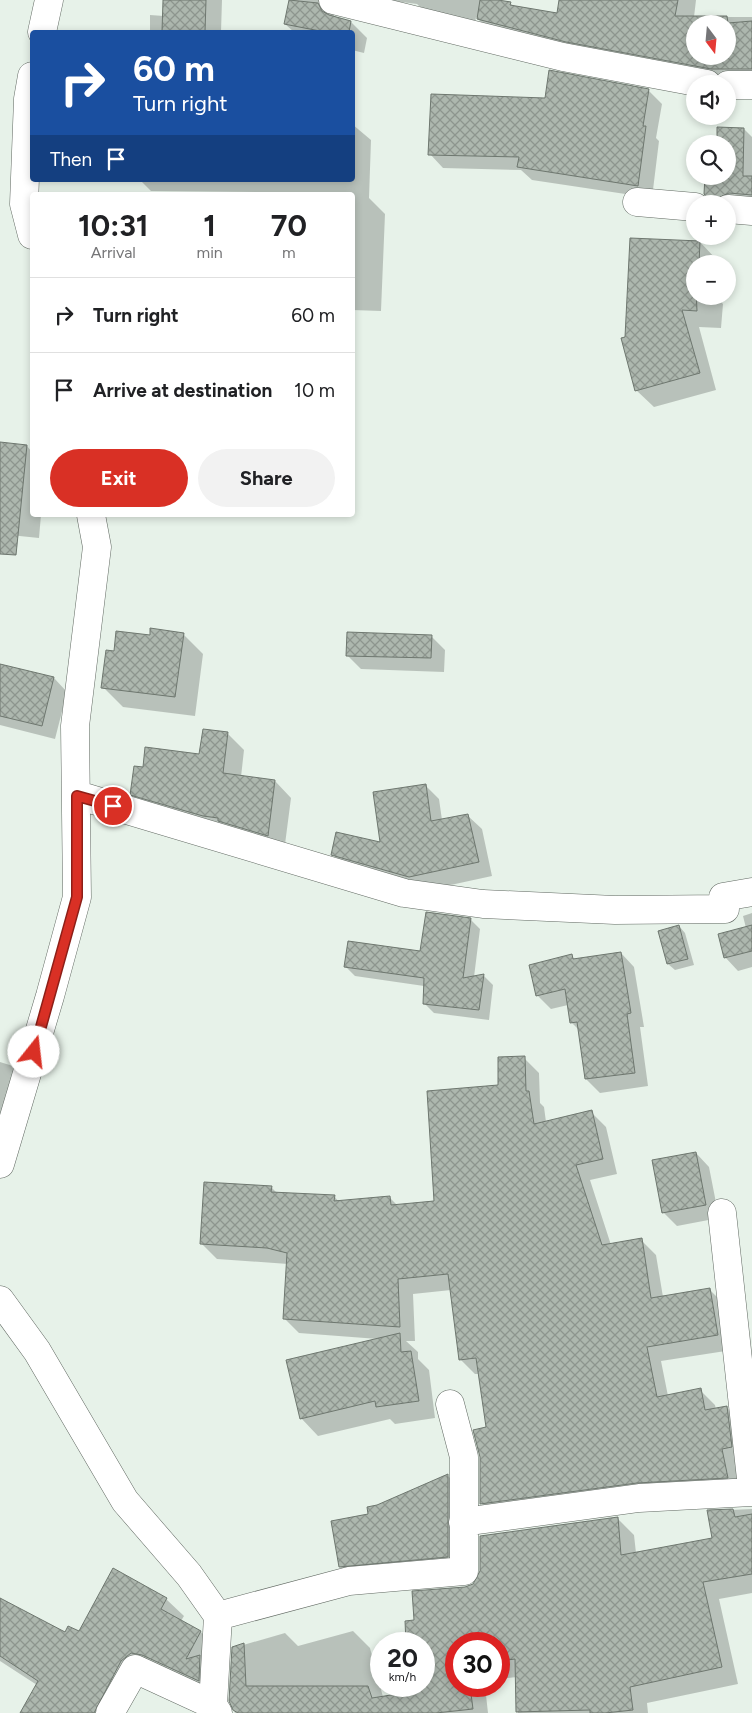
<!DOCTYPE html>
<html lang="en">
<head>
<meta charset="utf-8">
<style>
	body { margin:0; font-family:Figtree,sans-serif; background:#f2f2f2; color:#202124; height:100vh; display:flex; flex-direction:column; font-size:19px; white-space:nowrap }
	* { box-sizing:border-box; margin:0 }
	p { font-size:16px; color:#757577 }
	.icon { flex:none; width:28px; height:28px; fill:none; stroke:currentColor; stroke-width:2; stroke-linecap:round; stroke-linejoin:round }
	.map { position:relative; flex:1; overflow:hidden }
	.side { position:absolute; left:30px; top:192px; width:325px; height:325px; display:flex; flex-direction:column; background:#fff; border-radius:5px; box-shadow:0 2px 8px #0003 }
	.side>* { flex:none }
	.hud { position:absolute; left:30px; top:30px; width:325px; height:152px; border-radius:5px; box-shadow:0 2px 8px #0003; background:#1a4fa0; color:#fff; overflow:hidden }
	.needle { width:32px; rotate:164deg }
	.tools { position:absolute; left:686px; top:15px; display:grid; gap:10px }
	.tools a { display:grid; place-items:center; width:50px; height:50px; border-radius:50%; background:#fff; box-shadow:0 2px 8px #0003; font-size:25px }
	.speed { position:absolute; left:370px; top:1632px; display:flex; gap:10px; font-size:25px; font-weight:700; text-align:center }
	.speed>* { display:grid; place-content:center; width:65px; height:65px; border-radius:50%; background:#fff; box-shadow:0 2px 8px #0003; line-height:1 }
	.speed small { font-size:12px; font-weight:400 }
	.speed .limit { border:8px solid #d22; background:#fff; color:#111 }
	.pin { position:absolute; display:grid; place-items:center; width:42px; height:42px; color:#fff; margin:-21px; border:2px solid #fff; border-radius:50%; box-shadow:0 1px 5px #0007 }
	.me { position:absolute; width:55px; margin:-28px; rotate:16deg; stroke-linejoin:round; filter:drop-shadow(0 0 4px #0008) }
	.turn { display:flex; align-items:center; gap:18px; height:105px; padding:0 20px; font-size:22px }
	.turn .icon { width:65px; height:65px; stroke-width:2.5 }
	.turn b { display:block; font-size:35px; line-height:42px }
	.then { display:flex; align-items:center; height:48px; padding:0 20px; background:#0003; gap:10px; font-size:19px }
	.eta { display:flex; justify-content:space-evenly; align-items:center; height:85px; text-align:center }
	.eta b { font-size:30px; font-weight:700; line-height:35px }
	.primary-button { display:flex; gap:10px; margin-top:auto; padding:10px 20px }
	.primary-button a { flex:1; height:58px; border-radius:30px; background:#d93025; color:#fff; font-size:20px; font-weight:700; line-height:58px; text-align:center }
	.primary-button a+a { background:#f2f2f2; color:#202124 }
	ul { padding:0; list-style:none }
	li { display:flex; align-items:center; gap:15px; height:75px; padding:0 20px; border-top:1px solid #e0e0e0 }
	li div { flex:1 }
	li b { display:block; font-size:19px }
	li em { font-style:normal }
	.map>svg:first-child { display:block }
	.shadow { fill:#0003; fill-rule:evenodd }
	.building { fill:url(#building-cross-hatch); stroke:#6e776f; fill-rule:evenodd }
	.lines { fill:none; stroke-linecap:round; stroke-linejoin:round }
	.minor-casing { stroke:#616962; stroke-width:29 }
	.minor { stroke:#fff; stroke-width:28 }
	.route-casing { stroke:#8d1f18; stroke-width:12 }
	.route { stroke:#d93025; stroke-width:9 }
</style>
</head>
<body>
<div class="map">
<svg width="752" height="1713" viewBox="0 0 752 1713">
	<defs>
		<pattern id="building-cross-hatch" width="8" height="8" patternUnits="userSpaceOnUse" patternTransform="scale(1.25)"><rect width="8" height="8" fill="#adb7ae"/><path d="M0 0l8 8M0 8l8-8" fill="none" stroke="#8d958e"/></pattern>
	</defs>
	<rect width="100%" height="100%" fill="#e7f2e9"/>
	<!-- shadow -->
	<path class="shadow" d="M164,0h58l-1,32h-71v-17l14,1z
		M290,0h85l-41,14v2l17,6 16,16 -3,15 -12,-3v-18h-58l-9,-8z
		M386,0h105l19,3 4,4 44,7 3,-14h135l-2,17h58v66l-260,-50 -16,-16 -2,12 -40,-9 -17,-16zM695,24h33v32h-33z
		M648,90l14,14 -6,34 3,3 -7,57 -120,-18 -11,-10 -78,-2 -13,-14z
		M352,124l19,16 -2,58 16,16 -4,97 -29,-1v-115h-98v-3l-103,-1 -11,-11h212z
		M744,129l8,8v71l-37,-4 -9,-10 22,-18v-32z
		M700,242l17,18v4h-22v32h20l8,8 -2,24 -22,-1 17,63 -62,17 -18,-17z
		M0,443l27,3 5,6v63h9l-2,23 -39,-4z
		M183,634l20,20 -8,62 -72,-9 -20,-20 12,-35 36,-16z
		M431,636l14,14 -1,22 -83,-3 -14,-14z
		M0,665l54,13 13,14 -12,47 -55,-14z
		M227,733l17,17 -3,27 34,4 16,17 -7,54 -136,-41 -17,-17 13,-25 56,-13z
		M425,785l14,14 3,21 26,-4 14,13 10,47 -69,15 -77,-23 -13,-14 49,-11z
		M752,913v54l-14,4 -13,-14 21,-29 -3,-12z
		M470,919l10,10 -6,48 9,-2 10,10 -4,35 -55,-7 -10,-10v-17l-69,-10 -10,-10 76,-14z
		M679,926l6,7 9,32 -19,5 -7,-6 -8,-32z
		M621,953l13,14 10,60h-4l8,59 -48,7 -14,-14 -7,-49 -8,-8 -3,-17 -17,4 -14,-14 34,-39 5,4z
		M524,1058l15,15 1,30 4,4 2,15 45,-10 15,15 11,47 -27,6 21,65 30,-5 15,15 7,42 47,-7 15,15 7,45 -71,11 7,35 32,-6 15,15 1,5 11,-2 15,14 7,70 -253,26 -15,-15 7,-75 -9,-54h-4l-15,-15 -9,-69 -38,4 2,47h-9l12,11v7l11,11 6,48 -40,6 -5,-5 -72,17 -17,-18 77,-79 -79,-6 -15,-15 4,-54 -71,-5 -15,-15 69,-57 6,6 57,3 5,6 51,-4 8,8 38,-4 63,-116z
		M0,1062l13,4 19,20 -32,48z
		M696,1153l13,14 10,51 -42,8 -14,-14z
		M448,1476l17,17v81l-107,10 -18,-17 37,-61z
		M752,1509v84l-33,6 19,85 -91,19 1,10h-130l-1,-36 -18,2v-35h-43v42h29l3,27h-253l-5,-12 3,-53 52,-15 13,13 55,-15 17,17 13,49 34,-5 7,-6v-42l-16,-2 7,-21 51,-33 151,-70 17,17 2,18 77,-14 -5,-28z
		M0,1599l66,34h13l87,-34 18,17 -3,5 20,11 17,17 -2,48 -67,-27 -30,43h-97l15,-28 -37,-24z"/>
	<!-- building -->
	<path class="building" d="M163,0h43l-1,32h-43z
		M289,0l29,3 4,8 7,4 22,6 -2,11h-24l-41,-8z
		M480,0h18l13,2 -1,3 47,8 2,-13h119l-3,16h52l1,7 24,-2v48h-41l-145,-27 -89,-23zM695,24h33v32h-33z
		M549,70l100,19 -6,37h3l-8,60 -121,-19 2,-10 -91,-2 3,-61 114,4z
		M717,127l27,1 -1,44v4h9v19l-23,-2 -11,5h-11l-3,-4 1,-18h23v-32h-11z
		M630,238l70,3 -1,23h-4l2,47 -15,-1 18,63 -65,18 -14,-53 4,-1z
		M0,442l27,3 -11,110 -16,-1z
		M150,628l34,5 -9,64 -74,-9 5,-38 8,1 2,-20 34,4z
		M347,632l85,3 -1,23 -85,-2z
		M0,664l54,13 -12,49 -42,-10z
		M203,729l25,3 -5,41 52,7 -7,56 -50,-15v-3l-15,-2 -73,-21 4,-29 9,1 2,-20 54,7z
		M426,784l5,37 37,-7 11,48 -70,15 -78,-22 5,-23 44,10 -7,-50z
		M426,912l45,6 -8,60 21,-4 -5,36 -56,-6 1,-26 -80,-11 4,-26 72,10z
		M679,925l9,34 -21,5 -9,-33z
		M752,925v26l-28,7 -6,-24z
		M621,952l10,61 -4,1 8,59 -50,6 -8,-57 -7,1 -5,-34 -29,7 -7,-31 43,-11 1,5z
		M525,1056l1,35h3l5,33 58,-14 11,49 -27,6 26,80 40,-7 9,60 59,-10 8,47 -71,12 10,50 44,-9 4,22 22,-4 5,41 -10,2 6,29 -91,5 -157,21v-47l-7,-27 13,-3 -10,-69 -17,2 -11,-86 -50,5 2,48 -117,-8 4,-66 -20,-5 -67,-4 4,-62 68,4 -1,6 64,3 -1,6 56,-5 1,9 43,-4 -7,-110 71,-6v-28z
		M696,1152l10,53 -44,8 -10,-53z
		M400,1333l1,19 10,-1 8,50 -43,6 -1,-6 -75,18 -14,-59z
		M448,1474v83l-109,10 -8,-46 37,-7 -1,-7 10,-2z
		M733,1509l2,8 17,-3v60l-49,8 19,85 -92,20 3,23 -28,3h-15v-3l-74,2 -1,-53 -16,2v-17h-43v42h14l3,23 -37,4h-198l-5,-3 -4,-9 3,-54 12,-4 2,43h122l4,12 44,-7 -1,-5h9v-44l-18,1 -1,-22 9,-1 -2,-29 53,-4 8,-3 7,-13v-35l138,-19 3,38 91,-17 -5,-28z
		M113,1568l54,30 -6,11 40,22 -15,28 14,-4 -1,26 -57,-26 -11,-2 -10,8 -27,52h-74l18,-32 -38,-25v-58l65,34 3,-6 11,5z"/>
	<g class="lines">
		<!-- minor casing -->
		<g class="minor-casing">
			<path id="minor" d="M333,0l230,57 144,27
				M42,32l7,-32
				M32,76l-4,23 -4,105 8,31
				M728,85h24
				M637,202l58,5
				M728,209l24,2
				M77,795l327,98 79,11 132,6 110,-1 -2,-12 29,-5
				M0,1164l50,-168 27,-99 -2,-171 22,-179 -6,-32
				M722,1213l30,275
				M0,1300l37,51 88,150 64,74 29,41
				M463,1522l176,-24 113,-6
				M110,1713l25,-44 78,36
				M218,1713l-5,-8 5,-89 131,-35 115,-10v-114l-14,-53"/>
		</g>
		<!-- minor -->
		<use href="#minor" class="minor"/>
	</g>
	<g class="lines">
		<!-- route casing -->
		<g class="route-casing">
			<path id="route" d="M34,1052l43,-155v-101l36,10"/>
		</g>
		<!-- route -->
		<use href="#route" class="route"/>
	</g>
</svg>
<div class="tools">
<a><svg class="needle" viewBox="-14 -14 28 28"><path d="M0-13l5 13h-10z" fill="#e53935"/><path d="M0 13l5-13h-10z" fill="#757577"/></svg></a>
<a><svg class="icon" aria-label="sound" viewBox="0 0 24 24"><path d="M4 9h4l5-4v14l-5-4H4zM17 9q2 3 0 6"/></svg></a>
<a><svg class="icon" aria-label="search" viewBox="0 0 24 24"><circle cx="10" cy="10" r="6"/><path d="M15 15l6 6"/></svg></a>
<a>+</a>
<a>−</a>
</div>
<div class="speed"><div>20<small>km/h</small></div><div class="limit">30</div></div>
<div class="pin" style="left:113px;top:806px;background:#d93025"><svg class="icon" aria-label="arrive" viewBox="0 0 24 24"><path d="M6 21V4h12l-3 4 3 4H6"/></svg></div>
<svg class="me" style="left:34px;top:1052px" viewBox="-20 -20 40 40"><circle r="19" fill="#fff"/><path d="M0-13L10 11 0 6-10 11z" fill="#d93025"/></svg>
<div class="hud">
<div class="turn"><svg class="icon" aria-label="right" viewBox="0 0 24 24"><path d="M7 20v-9h11M14 6l5 5-5 5"/></svg><div><b>60 m</b>Turn right</div></div>
<div class="then">Then<svg class="icon" aria-label="arrive" viewBox="0 0 24 24"><path d="M6 21V4h12l-3 4 3 4H6"/></svg></div>
</div>
<section class="side">
<div class="eta">
<div><b>10:31</b><p>Arrival</p></div>
<div><b>1</b><p>min</p></div>
<div><b>70</b><p>m</p></div>
</div>
<ul>
<li><svg class="icon" aria-label="right" viewBox="0 0 24 24"><path d="M7 20v-9h11M14 6l5 5-5 5"/></svg><div><b>Turn right</b></div><em>60 m</em></li>
<li><svg class="icon" aria-label="arrive" viewBox="0 0 24 24"><path d="M6 21V4h12l-3 4 3 4H6"/></svg><div><b>Arrive at destination</b></div><em>10 m</em></li>
</ul>
<div class="primary-button"><a>Exit</a><a>Share</a></div>
</section>
</div>
</body>
</html>
